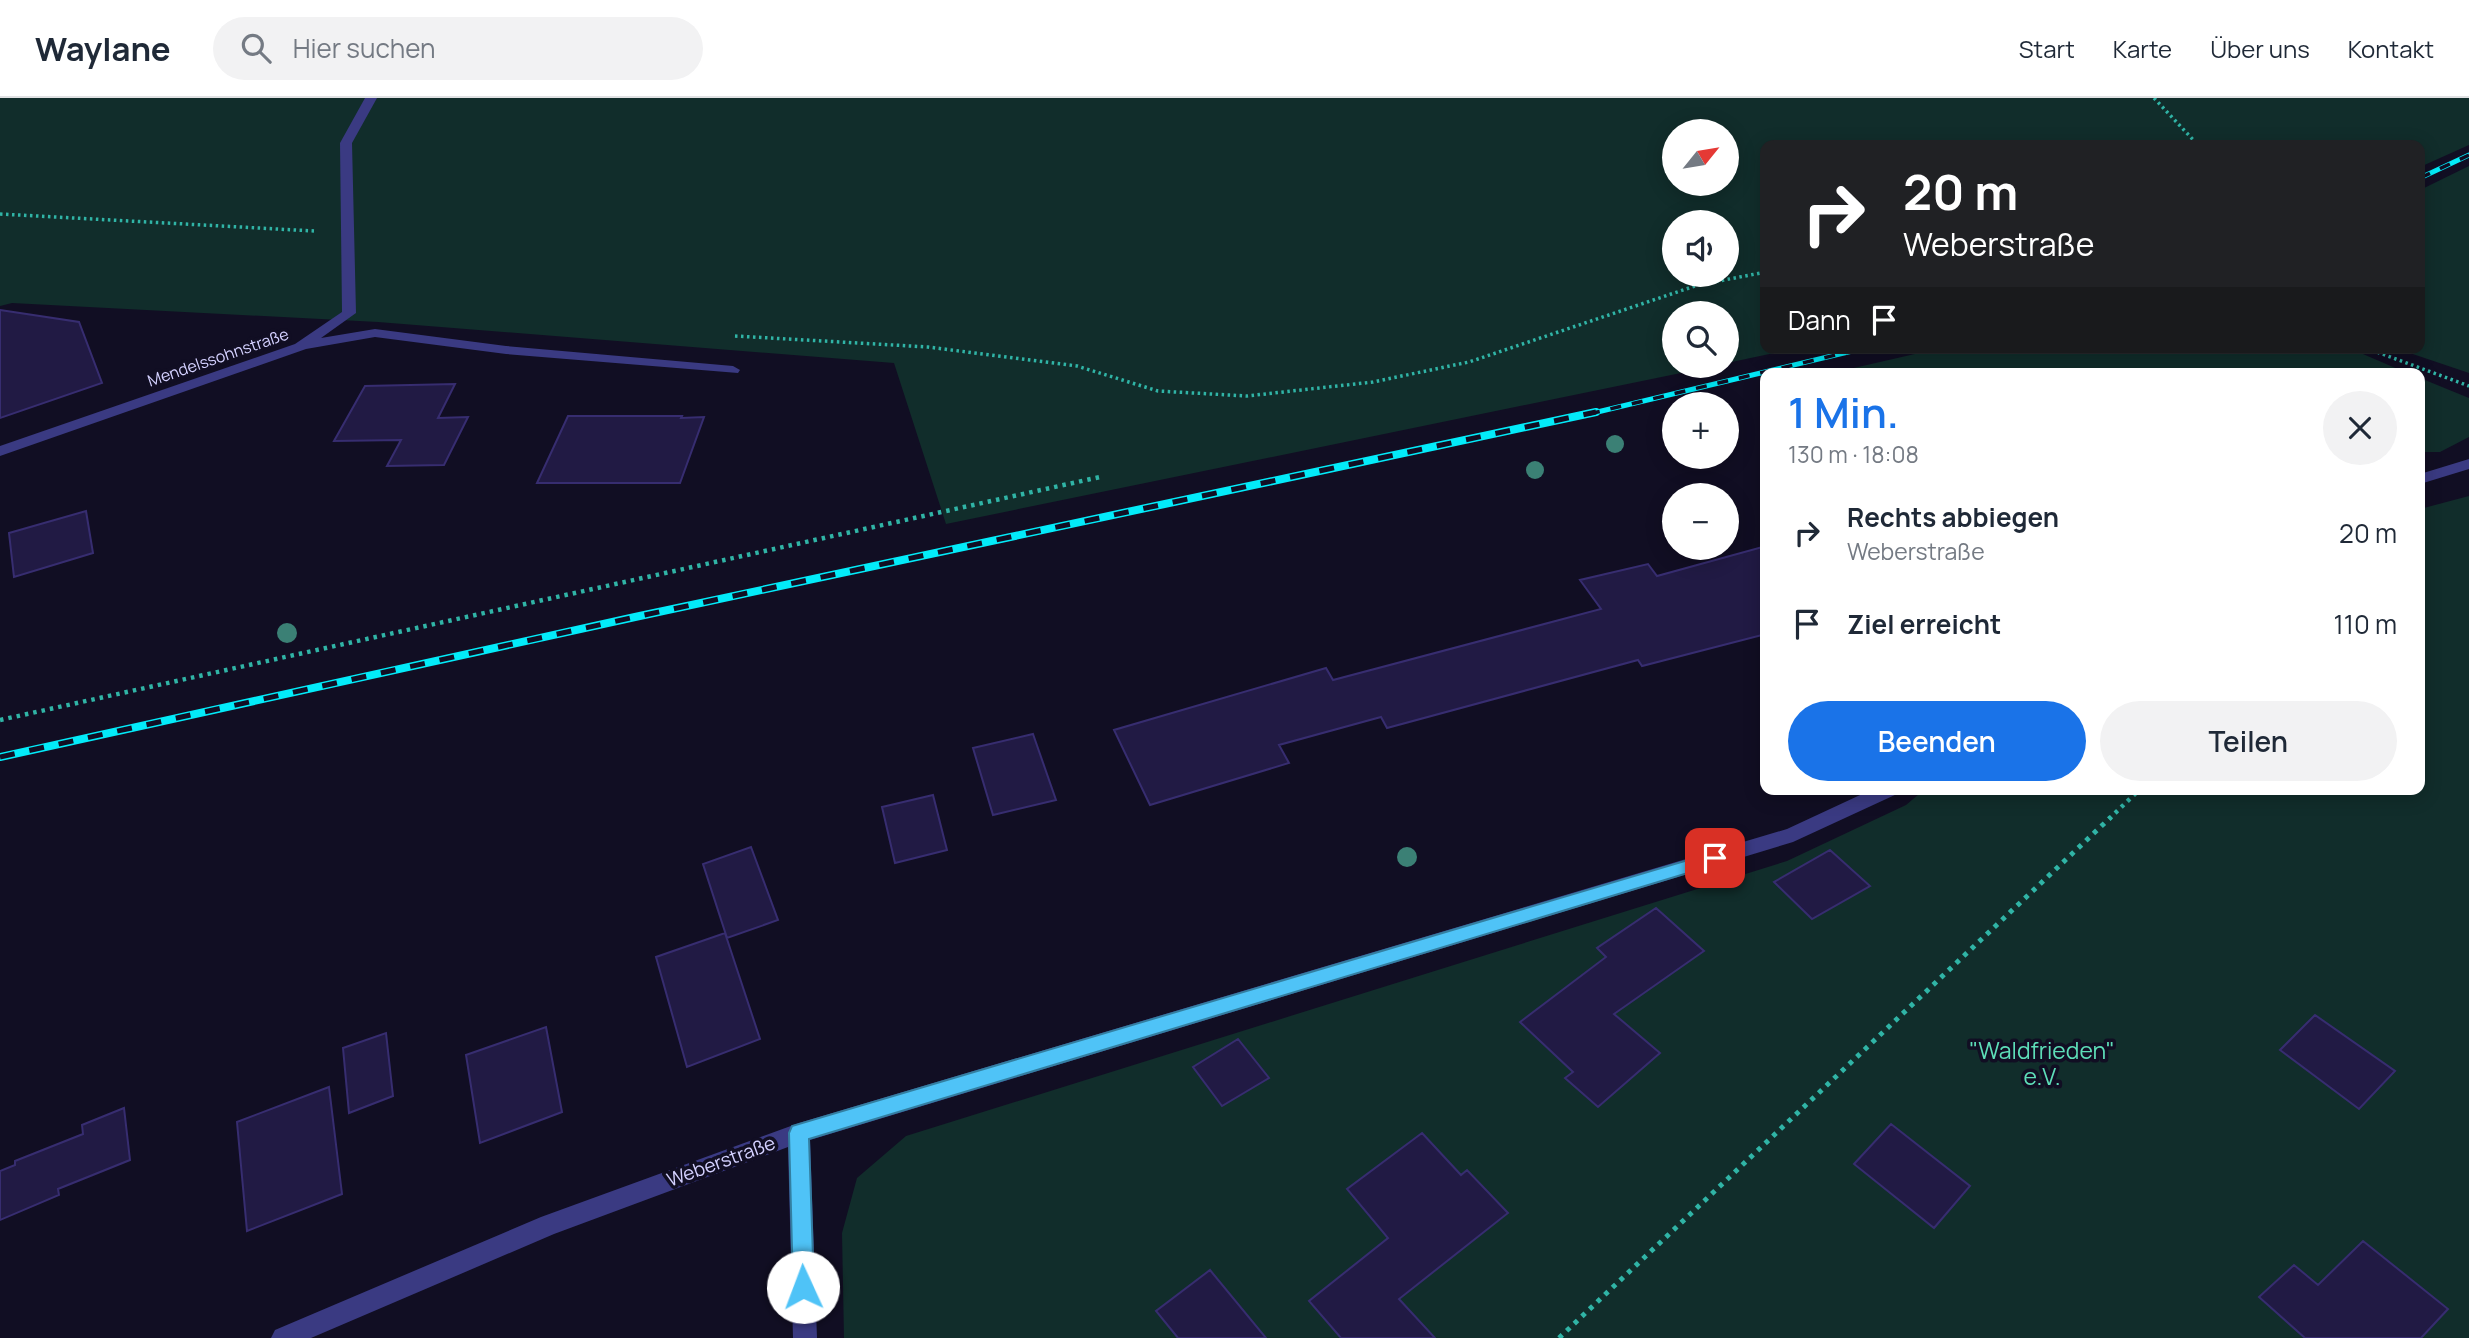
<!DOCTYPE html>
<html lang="de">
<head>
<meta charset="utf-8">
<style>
	body { margin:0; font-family:Manrope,sans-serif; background:#f2f2f3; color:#1f2937; height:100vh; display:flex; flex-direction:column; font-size:26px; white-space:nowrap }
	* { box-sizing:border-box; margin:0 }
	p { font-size:23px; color:#747a83 }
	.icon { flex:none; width:38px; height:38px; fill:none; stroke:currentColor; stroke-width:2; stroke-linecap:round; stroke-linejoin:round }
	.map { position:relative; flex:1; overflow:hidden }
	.sheet { position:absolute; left:1760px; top:270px; width:665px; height:427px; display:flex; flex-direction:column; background:#fff; border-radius:14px; box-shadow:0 4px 18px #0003 }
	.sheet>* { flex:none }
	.guide { position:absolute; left:1760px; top:42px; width:665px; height:214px; border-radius:14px; box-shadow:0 4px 18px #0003; background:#202124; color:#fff; overflow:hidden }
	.needle { width:46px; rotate:60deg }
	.controls { position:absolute; left:1662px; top:21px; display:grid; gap:14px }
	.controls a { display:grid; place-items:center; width:77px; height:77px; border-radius:50%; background:#fff; box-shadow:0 4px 18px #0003; font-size:35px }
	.pin { position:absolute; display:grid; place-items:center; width:60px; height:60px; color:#fff; margin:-30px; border-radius:14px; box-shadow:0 4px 10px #0006 }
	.me { position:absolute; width:77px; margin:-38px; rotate:358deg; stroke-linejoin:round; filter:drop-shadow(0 0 5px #0008) }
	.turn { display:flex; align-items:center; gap:24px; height:147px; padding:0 28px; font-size:32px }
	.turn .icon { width:91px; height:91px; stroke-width:2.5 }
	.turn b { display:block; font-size:49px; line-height:60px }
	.then { display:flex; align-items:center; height:66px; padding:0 28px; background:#0003; gap:14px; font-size:26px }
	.round { display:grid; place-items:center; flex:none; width:74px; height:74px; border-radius:37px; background:#f2f2f3 }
	.headline { display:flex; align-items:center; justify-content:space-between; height:119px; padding:0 28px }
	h1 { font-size:42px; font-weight:600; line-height:52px; color:#1a73e8 }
	.action { display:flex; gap:14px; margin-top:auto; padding:14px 28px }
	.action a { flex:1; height:80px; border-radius:42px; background:#1a73e8; color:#fff; font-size:28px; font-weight:600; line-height:80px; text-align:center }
	.action a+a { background:#f2f2f3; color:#1f2937 }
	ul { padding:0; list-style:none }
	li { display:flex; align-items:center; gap:21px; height:91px; padding:0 28px }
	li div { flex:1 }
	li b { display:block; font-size:26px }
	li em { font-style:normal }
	header { display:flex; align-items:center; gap:42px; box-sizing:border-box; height:98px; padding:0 35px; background:#fff; border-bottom:2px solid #e0e1e3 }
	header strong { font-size:33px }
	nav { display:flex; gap:38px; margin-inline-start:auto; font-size:24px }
	.search { width:490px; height:63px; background:#f2f2f3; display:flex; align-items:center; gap:18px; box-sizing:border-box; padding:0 24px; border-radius:38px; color:#747a83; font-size:26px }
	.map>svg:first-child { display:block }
	.green { fill:#112d2b; fill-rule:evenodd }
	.building { fill:#211a44; stroke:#372d70; stroke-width:2 }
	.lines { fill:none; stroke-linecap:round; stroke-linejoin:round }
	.path-far2 { stroke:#30b4a6; stroke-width:3.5; stroke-dasharray:2.5 3.5; stroke-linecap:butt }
	.path-far1 { stroke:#30b4a6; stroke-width:4.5; stroke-dasharray:3.5 5; stroke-linecap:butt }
	.path { stroke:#30b4a6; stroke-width:5; stroke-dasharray:4.5 6; stroke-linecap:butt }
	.minor { fill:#3a3a82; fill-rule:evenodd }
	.rail-far1-casing { stroke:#03ebf9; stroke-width:5 }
	.rail-casing { stroke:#03ebf9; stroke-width:8 }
	.rail-far1 { stroke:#110e23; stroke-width:3.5; stroke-dasharray:11; stroke-linecap:butt }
	.rail { stroke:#110e23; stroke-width:5; stroke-dasharray:15; stroke-linecap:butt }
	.tree { fill:#3b8075 }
	.route { fill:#4fc3f7; stroke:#337fa1; stroke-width:2 }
	.labels { text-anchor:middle; stroke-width:7; stroke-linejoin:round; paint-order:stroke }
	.far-street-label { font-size:16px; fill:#d4d1ff; stroke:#110e23 }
	.street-label { font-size:19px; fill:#d4d1ff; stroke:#110e23 }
	.near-park-label { font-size:23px; fill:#5ddeb8; stroke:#110e23 }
</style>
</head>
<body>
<header>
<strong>Waylane</strong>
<div class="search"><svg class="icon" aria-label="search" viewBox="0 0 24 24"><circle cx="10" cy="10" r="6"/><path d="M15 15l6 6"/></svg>Hier suchen</div>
<nav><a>Start</a><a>Karte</a><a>Über uns</a><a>Kontakt</a></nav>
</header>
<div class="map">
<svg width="2469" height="1240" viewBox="0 0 2469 1240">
	<rect width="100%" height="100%" fill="#110e23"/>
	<!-- green -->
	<path class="green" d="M0,0h2469v47l-49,22v-22h-654v203h31l-70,15v-50h-52v53h40l-769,158 -52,-161 -516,-41 -366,-19 -12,3zM1675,33h52v53h-52zM1675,124h52v53h-52z
		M2469,68v207l-74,-25h25v-158z
		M1941,250h408l58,25h-539l-23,-3z
		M2420,280l49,20v39l-29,15h-20z
		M2469,398v842h-1625l-2,-105 15,-55 49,-42 881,-275 119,-56 19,-16h495v-280z"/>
	<!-- building -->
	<path class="building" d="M0,212l79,12 23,61 -102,35z
		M455,286l-17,34 30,-1 -24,48 -57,1 14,-26 -67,1 31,-55z
		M568,318h114l-1,2 23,-1 -24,66h-143z
		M86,413l7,42 -79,24 -5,-44z
		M1766,448v88l-124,32 -4,-6 -251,68 -6,-11 -102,28 10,18 -139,42 -36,-75 212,-62 7,12 268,-71 -21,-29 68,-16 9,12z
		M1033,636l23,66 -63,15 -20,-67z
		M933,697l14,55 -52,13 -13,-56z
		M751,749l27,73 -51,18 -24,-74z
		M1830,752l40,36 -58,33 -38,-37z
		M1656,810l48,43 -90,63 46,39 -62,54 -33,-29 8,-6 -53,-50 86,-65 -9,-9z
		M725,835l35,106 -73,28 -31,-110z
		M2315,917l80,56 -36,38 -79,-59z
		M546,929l16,85 -82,31 -14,-88z
		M386,935l7,63 -44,17 -6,-65z
		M1238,941l31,39 -47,28 -29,-39z
		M329,989l13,107 -95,37 -10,-109z
		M124,1010l6,52 -72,29 1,6 -59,25v-49l15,-6v-4l68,-27 -1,-9z
		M1891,1026l79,62 -36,42 -80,-64z
		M1422,1035l39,42 6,-5 41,43 -109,86 36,39h-94l-32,-37 79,-63 -41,-49z
		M2363,1143l85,68 -27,29h-116l-46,-41 35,-32 24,20z
		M1210,1172l56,68h-88l-22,-27z"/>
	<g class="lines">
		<!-- path-far2 -->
		<path class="path-far2" d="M2154,0l44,47
			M0,116l314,17
			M735,238l193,11 149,19 81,25 89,5 126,-14 96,-20 229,-77 68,-13
			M2366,250l103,38"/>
		<!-- path-far1 -->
		<path class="path-far1" d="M0,622l1100,-243
			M2109,721l31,-30"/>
		<!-- path -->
		<path class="path" d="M1559,1240l552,-521"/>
		<!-- minor -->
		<path class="minor" d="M365,0h12l-25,45 4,170 -35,25 54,-9 131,17 227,20 7,4 -2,3 -232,-19 -131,-17 -69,12 -306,107v-10l295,-102 47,-32 -2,-169z
			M2469,361v10l-49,15v-10z
			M1873,691h27l-3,5 -104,48 -983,298 7,198h-24l-5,-191 -234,87 -243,104h-40l4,-8 266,-113 258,-94 988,-294z"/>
		<!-- rail-far1 casing -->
		<g class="rail-far1-casing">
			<path id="rail-far1" d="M2420,80l49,-23
				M1589,316l276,-66"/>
		</g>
		<!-- rail casing -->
		<g class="rail-casing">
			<path id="rail" d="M0,659l635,-140 961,-205"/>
		</g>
		<!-- rail-far1 -->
		<use href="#rail-far1" class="rail-far1"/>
		<!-- rail -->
		<use href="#rail" class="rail"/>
	</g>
	<!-- trees -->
	<g class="tree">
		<circle cx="1615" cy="346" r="9"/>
		<circle cx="1535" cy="372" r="9"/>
		<circle cx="287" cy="535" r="10"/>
		<circle cx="1407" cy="759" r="10"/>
	</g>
	<!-- route -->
	<path class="route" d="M1715,754l6,2 2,4 -2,5 -912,276 5,148 -3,7 -8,3 -7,-3 -3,-7 -4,-154 3,-7z"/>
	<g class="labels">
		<!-- far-street labels -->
		<g class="far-street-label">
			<text transform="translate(218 259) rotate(-19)" y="6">Mendelssohnstraße</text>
		</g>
		<!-- street labels -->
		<g class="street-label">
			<text transform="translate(721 1063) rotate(-20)" y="7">Weberstraße</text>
		</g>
		<!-- near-park labels -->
		<g class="near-park-label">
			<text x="2042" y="961">"Waldfrieden"<tspan x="2042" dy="26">e.V.</tspan></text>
		</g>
	</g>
</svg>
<div class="controls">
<a><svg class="needle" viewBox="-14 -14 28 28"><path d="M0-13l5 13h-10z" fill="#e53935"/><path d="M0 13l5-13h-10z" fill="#747a83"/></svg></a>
<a><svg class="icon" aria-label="sound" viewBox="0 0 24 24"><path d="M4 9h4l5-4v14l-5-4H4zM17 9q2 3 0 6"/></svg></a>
<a><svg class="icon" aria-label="search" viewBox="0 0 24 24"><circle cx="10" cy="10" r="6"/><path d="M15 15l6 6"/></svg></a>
<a>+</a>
<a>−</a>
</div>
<div class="pin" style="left:1715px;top:760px;background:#d93025"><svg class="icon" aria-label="arrive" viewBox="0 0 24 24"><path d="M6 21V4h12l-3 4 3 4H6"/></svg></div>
<svg class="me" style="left:803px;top:1189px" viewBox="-20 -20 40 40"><circle r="19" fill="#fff"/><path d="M0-13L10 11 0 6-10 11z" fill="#4fc3f7"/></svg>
<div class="guide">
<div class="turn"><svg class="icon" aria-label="right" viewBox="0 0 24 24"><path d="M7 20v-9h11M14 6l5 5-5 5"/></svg><div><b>20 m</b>Weberstraße</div></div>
<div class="then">Dann<svg class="icon" aria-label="arrive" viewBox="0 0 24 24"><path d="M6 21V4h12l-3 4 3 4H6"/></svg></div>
</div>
<section class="sheet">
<div class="headline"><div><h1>1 Min.</h1><p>130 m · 18:08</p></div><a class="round"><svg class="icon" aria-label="close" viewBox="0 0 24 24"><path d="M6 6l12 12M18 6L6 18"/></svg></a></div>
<ul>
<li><svg class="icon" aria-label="right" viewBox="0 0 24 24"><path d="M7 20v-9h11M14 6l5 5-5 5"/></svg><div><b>Rechts abbiegen</b><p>Weberstraße</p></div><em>20 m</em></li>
<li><svg class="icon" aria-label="arrive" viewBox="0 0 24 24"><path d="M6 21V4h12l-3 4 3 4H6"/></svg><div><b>Ziel erreicht</b></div><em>110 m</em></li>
</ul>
<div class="action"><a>Beenden</a><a>Teilen</a></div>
</section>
</div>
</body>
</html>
